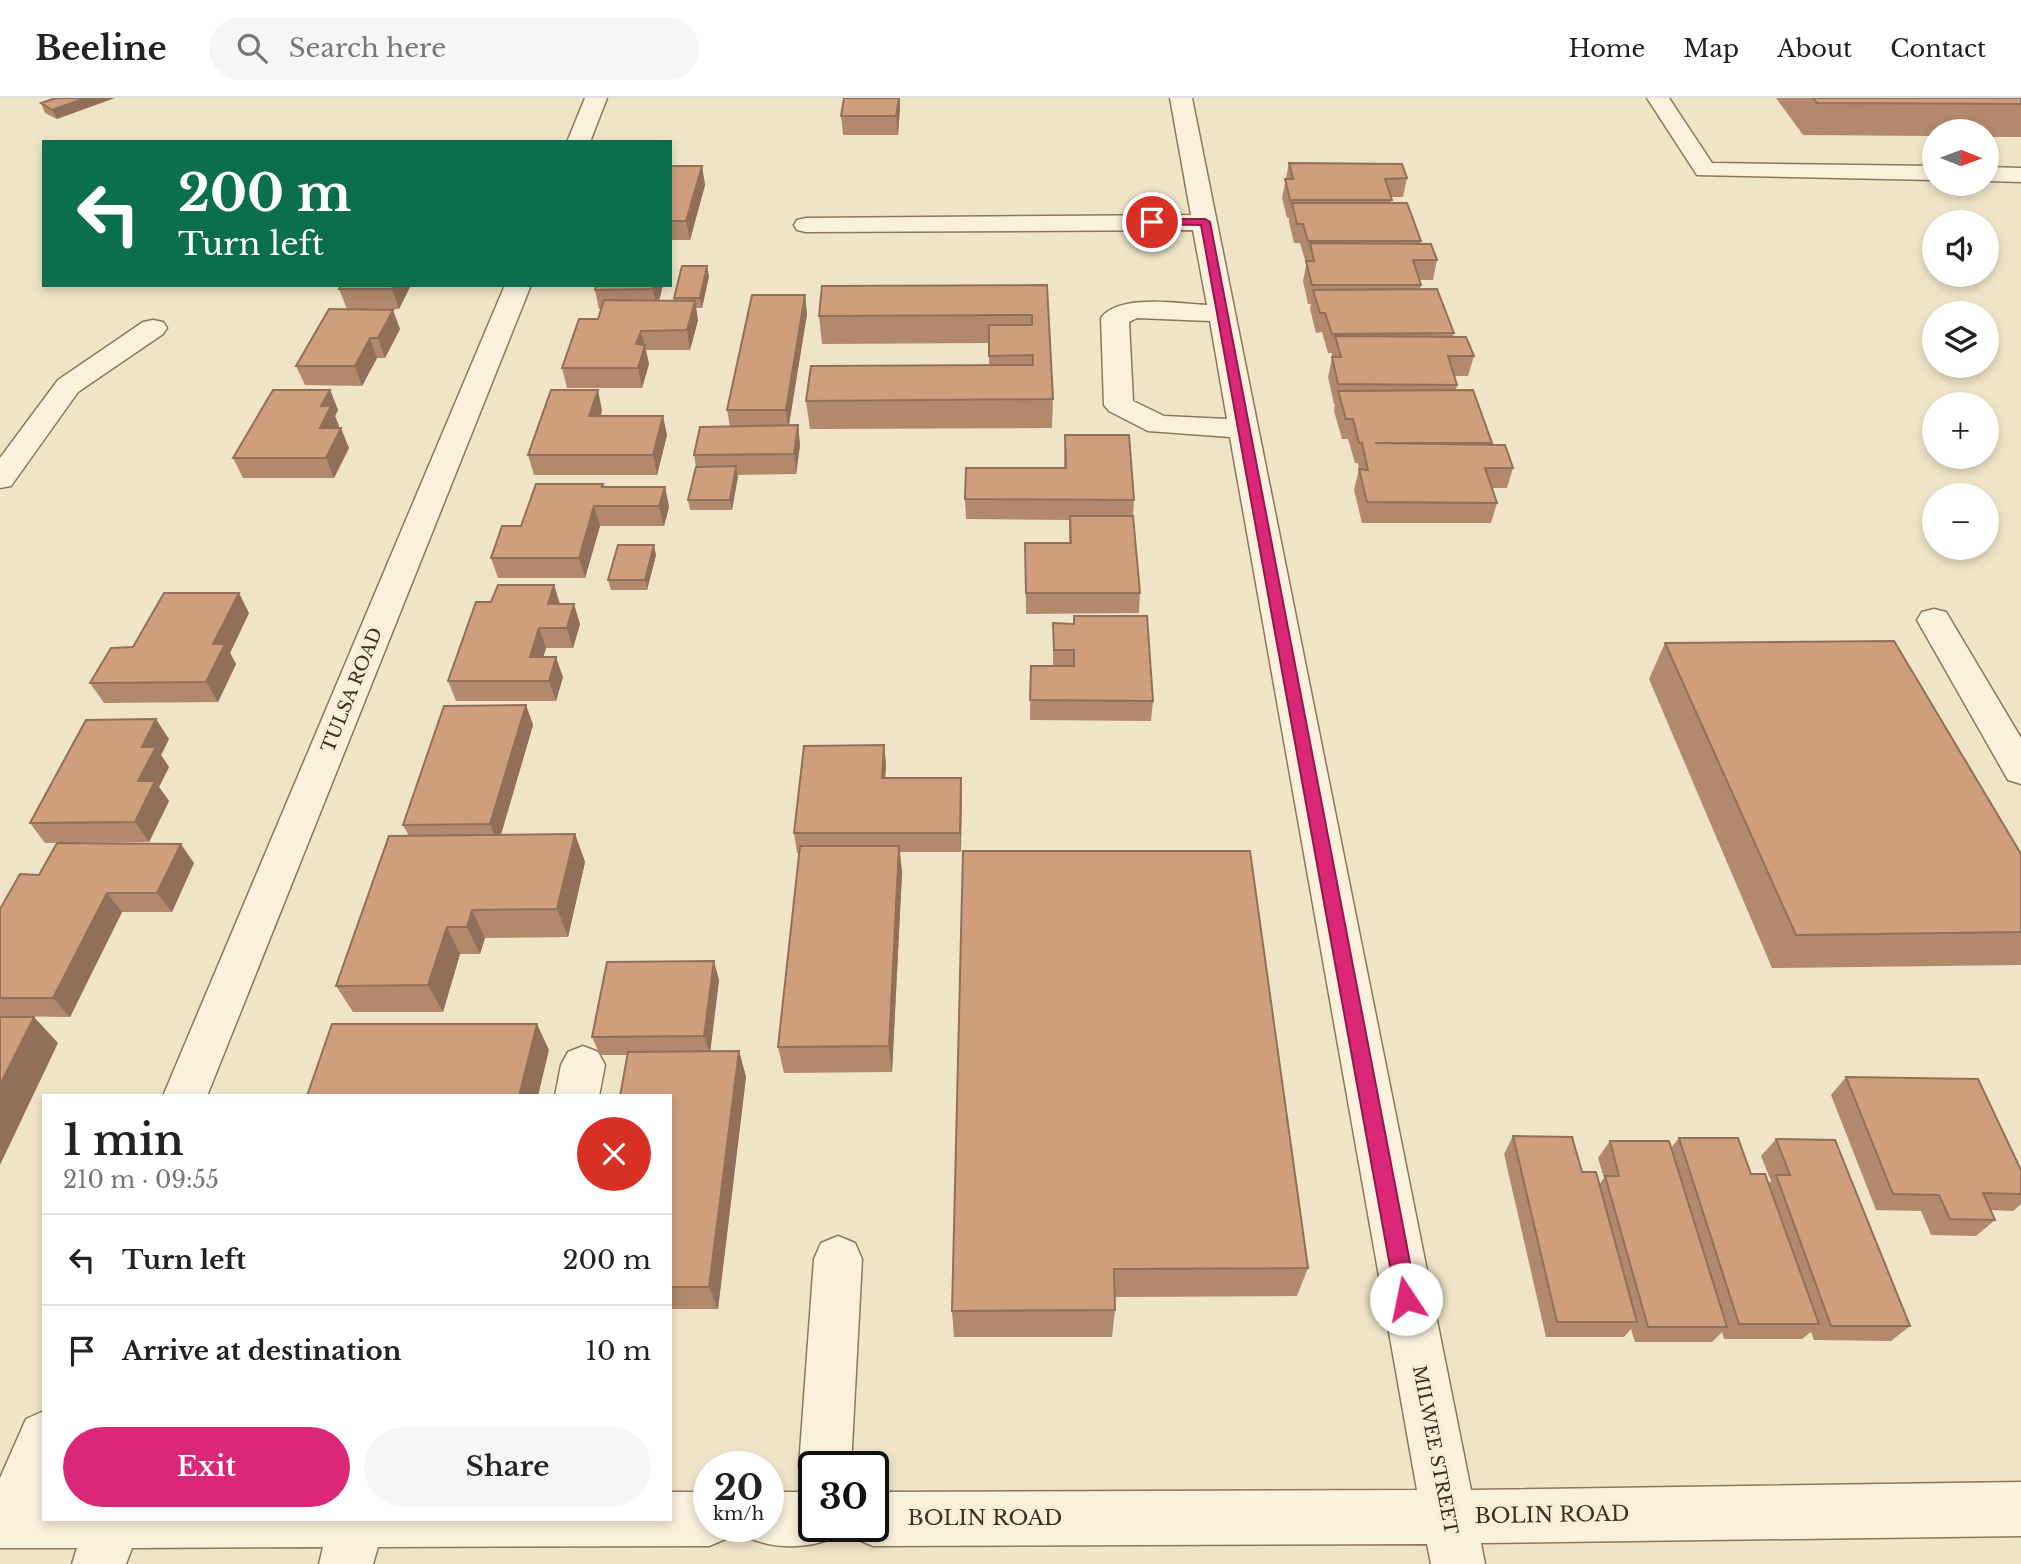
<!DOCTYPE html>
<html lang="en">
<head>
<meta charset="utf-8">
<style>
	body { margin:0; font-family:"Libre Baskerville",serif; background:#f6f6f6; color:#222; height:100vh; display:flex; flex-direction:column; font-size:26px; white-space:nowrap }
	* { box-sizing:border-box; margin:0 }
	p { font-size:23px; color:#767676 }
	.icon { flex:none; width:38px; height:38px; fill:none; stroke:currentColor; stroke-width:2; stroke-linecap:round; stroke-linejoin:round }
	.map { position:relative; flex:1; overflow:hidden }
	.sheet { position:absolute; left:42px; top:996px; width:630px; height:427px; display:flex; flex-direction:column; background:#fff; border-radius:0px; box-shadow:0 4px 10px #0003 }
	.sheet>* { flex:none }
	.hud { position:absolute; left:42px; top:42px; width:630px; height:147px; border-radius:0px; box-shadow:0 4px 10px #0003; background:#0b6e4f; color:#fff; overflow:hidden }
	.needle { width:46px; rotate:91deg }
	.buttons { position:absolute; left:1922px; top:21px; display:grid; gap:14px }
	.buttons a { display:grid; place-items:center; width:77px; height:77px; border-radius:50%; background:#fff; box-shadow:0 4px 10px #0003; font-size:35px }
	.speed { position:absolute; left:693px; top:1353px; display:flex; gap:14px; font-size:35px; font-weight:700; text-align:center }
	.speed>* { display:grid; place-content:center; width:91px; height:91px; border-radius:50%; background:#fff; box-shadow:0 4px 10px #0003; line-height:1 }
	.speed small { font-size:18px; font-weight:400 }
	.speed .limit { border:4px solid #111; border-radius:10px; background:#fff; color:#111 }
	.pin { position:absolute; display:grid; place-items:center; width:60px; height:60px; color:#fff; margin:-30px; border:4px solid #fff; border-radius:50%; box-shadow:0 2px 7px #0007 }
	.me { position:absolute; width:77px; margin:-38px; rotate:349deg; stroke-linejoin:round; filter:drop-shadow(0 0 5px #0008) }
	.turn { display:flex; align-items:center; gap:24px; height:147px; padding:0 21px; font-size:32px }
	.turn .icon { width:91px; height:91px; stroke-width:2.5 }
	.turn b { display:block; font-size:49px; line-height:60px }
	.round { display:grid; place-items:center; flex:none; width:74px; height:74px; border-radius:37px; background:#f6f6f6 }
	.overview { display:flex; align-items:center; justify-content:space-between; height:119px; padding:0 21px }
	h1 { font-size:42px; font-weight:600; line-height:52px }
	.primary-button { display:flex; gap:14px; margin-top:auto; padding:14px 21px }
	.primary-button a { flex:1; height:80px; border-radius:42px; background:#db2777; color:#fff; font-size:28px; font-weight:600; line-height:80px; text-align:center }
	.primary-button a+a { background:#f6f6f6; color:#222 }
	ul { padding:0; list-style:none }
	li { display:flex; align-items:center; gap:21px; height:91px; padding:0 21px; border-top:2px solid #e0e0e0 }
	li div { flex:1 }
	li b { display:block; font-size:26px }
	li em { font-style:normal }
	header { display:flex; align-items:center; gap:42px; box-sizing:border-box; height:98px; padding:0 35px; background:#fff; border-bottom:2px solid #e0e0e0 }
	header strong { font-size:33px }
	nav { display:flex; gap:38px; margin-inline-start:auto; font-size:24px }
	.search { width:490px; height:63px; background:#f6f6f6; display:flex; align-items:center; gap:18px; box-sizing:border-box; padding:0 24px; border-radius:38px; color:#767676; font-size:26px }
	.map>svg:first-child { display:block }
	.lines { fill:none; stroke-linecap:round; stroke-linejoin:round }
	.minor-casing { stroke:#8d765c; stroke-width:3 }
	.minor { fill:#faf1dc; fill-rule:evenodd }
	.wall { fill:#b2896c }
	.shaded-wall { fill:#916f58 }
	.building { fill:#cf9f7d; stroke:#916f58; stroke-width:2 }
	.route { fill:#db2777; stroke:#8e194d; stroke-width:2 }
	.labels { text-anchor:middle; stroke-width:7; stroke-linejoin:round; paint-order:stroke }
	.street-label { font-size:18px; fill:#3d2e20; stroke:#f7eed8 }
	.near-street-label { font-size:21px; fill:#3d2e20; stroke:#f7eed8 }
</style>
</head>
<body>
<header>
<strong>Beeline</strong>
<div class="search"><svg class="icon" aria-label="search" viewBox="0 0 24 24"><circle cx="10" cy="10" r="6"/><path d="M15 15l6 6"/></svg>Search here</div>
<nav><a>Home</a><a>Map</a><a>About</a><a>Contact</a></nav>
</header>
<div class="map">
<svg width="2021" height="1466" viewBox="0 0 2021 1466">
	<rect width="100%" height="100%" fill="#f0e4c8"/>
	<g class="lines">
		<!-- minor casing -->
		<g class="minor-casing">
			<path id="minor" d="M585,0h22l-17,44h-23z
				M1170,0h22l279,1392 550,-8v54l-540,7 4,21h-54l-4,-20 -554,2 -19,-8 -5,-12h24v-34l544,-2 -187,-1053 -82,-6 -39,-20 -5,-6 -3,-87c18,-25 79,-14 106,-13l-14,-75 -387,2 -9,-2 -3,-5 3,-5 9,-2 385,-3zM1137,220l73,3 17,98 -63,-3 -31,-15 -4,-79z
				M1647,0h22l43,65 222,3v14l-237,-5z
				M1986,69l35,1v14l-35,-1z
				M505,187h26l-324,811h-44z
				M153,222l10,2 4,6 -4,6 -85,58 -67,94 -11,2v-30l58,-78 85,-58z
				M1934,511l12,3 75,126v46l-13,-4 -91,-160 5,-8z
				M583,948l15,6 7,13 -6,31h-44l6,-31 7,-13z
				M838,1138l17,7 7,16 -11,207h-37v22l-8,-3 -7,-19 15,-207 7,-16z
				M44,1313v108h626v-27h39v34h24l-5,12 -19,8 -331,1 -5,17h-54l4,-17 -191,1 -6,16h-54l5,-16h-77v-70l26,-59z
				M768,1394h46v34h24l-5,12c-27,11 -57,11 -84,0l-5,-12h24z"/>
		</g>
		<!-- minor -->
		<use href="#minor" class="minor"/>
	</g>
	<!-- wall -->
	<path class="wall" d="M56,0l1,21 -12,-6 -4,-10z
		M1776,0h245v39h-35v-6h-52v5l-131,-1z
		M900,10l-2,27h-55l-2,-19z
		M1289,65l118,15 -4,19h-12v6l30,38 -1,2 17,17 -4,20h-14l2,5 -1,4 34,44 -1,3 21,20 -6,20h-14l3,9 -1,5 36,53 -1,2 22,23 -6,20h-15l5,15 -6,20h-129l-8,-33 5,-21 -1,-6h-3l-7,-24h-6l-8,-28 1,-7h-1l-6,-27 4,-19v-5h-4l-6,-21 -6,1 -6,-24 1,-5h-3l-5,-23 4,-21h-2l-5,-17h-6l-5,-21v-4h-2l-5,-20z
		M670,68h32l3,19 -15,55h-20z
		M709,178l-7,32h-6l2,12 -8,30h-44l3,14 -7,24h-75l-5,-20 36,-49 3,-10h-2l-4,-19 1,-5h67l-4,15h15v-2z
		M342,187h69l-12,24h-52l-8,-20z
		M1047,187l6,114 -1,29 -242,1 -4,-28 183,-36v-22l-167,1 -3,-28z
		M805,197l2,19 -18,111h9l2,20 -4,29 -59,1 -5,35h-42l-2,-10 8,-33 -2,-12 36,-29 -3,-16z
		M329,211l71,20 -15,29h-8l-15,28 -57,-1 -9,-19z
		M330,292l8,20 -3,6 4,10 -1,2 11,20 -15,30h-91l-10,-20z
		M602,312l-1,6 66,19 -10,40h-123l-6,-20z
		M1065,337l69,65 -1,16 7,77 -1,20 -113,1 -1,-71h44v-23l-103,-1 -1,-20 99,-31z
		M603,386l1,3h61l4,20 -5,19h-64l-15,52h-87l-7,-20 30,-32z
		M656,457l-9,35h-36l-3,-10z
		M554,487l6,19 20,20 -7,24h-27l-3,9 20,20 -7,24h-100l-8,-20 43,-79z
		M249,515l-19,40 6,11 -18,38 -114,1 -14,-20 43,-36z
		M1053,525l100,78 -2,20 -121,-1 1,-54h22z
		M1665,545l356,211v111l-249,3 -123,-289z
		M526,607l7,20 -32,110 74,-1 10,28 -17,75 -83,1 -5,16h-20l-17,58h-90l-17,-26 73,-150 -6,-11z
		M169,641l-8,16 8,12 -10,20 10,14 -20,41 -104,1 -15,-20z
		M884,647l2,20 -1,13h76v74h-61l2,21 -10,199 -108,1 -6,-26 22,-194h-3l-3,-20z
		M963,753l345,417 -11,28 -182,1v13l-3,27h-158l-2,-26z
		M194,765l-22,49h-50l-52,105 -70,-1v-107l39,-34z
		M719,882l-9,71h29l7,26 -28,232h-48v-213l-43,-41h-27l-8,-18z
		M1846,979l175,93v34l-8,7 -22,-1 4,10 -19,16 -45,-1 -10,-24 -45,-1 -45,-115z
		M1513,1038l69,36 17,13 5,-7 -6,-20 12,-17 61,7 8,-10 72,36 17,10 3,-3 -10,-25 15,-17 134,187 -19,15 -77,-1 -3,-8 -9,7h-78l-2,-7 -10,10h-77l-4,-13 -7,8h-78l-42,-183z"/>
	<!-- shaded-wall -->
	<path class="shaded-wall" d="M85,0h30l-58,21 -5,-9z
		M899,0h1v10l-2,27 -2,-19z
		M702,68l3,19 -15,55 -4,-19z
		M707,168l2,10 -7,32 -2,-10z
		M394,187h17l-12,24 -7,-20z
		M654,187h9l-6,24 -4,-20z
		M805,197l2,19 -19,116 -2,-20z
		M695,203l3,19 -8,30 -3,-20z
		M393,212l7,19 -15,29 -7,-20z
		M641,233l8,33 -7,24 -4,-20 -2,-24z
		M370,240l7,20 -15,28 -7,-20z
		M330,292l8,20 -3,6 4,10 -11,22 -8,-20 1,-22z
		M598,292l4,20 -8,25 -5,-19z
		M663,318l4,19 -10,40 -4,-20z
		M798,327l2,20 -4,29 -2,-20z
		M341,330l8,20 -15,30 -8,-20z
		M736,368l2,11 -6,33 -2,-10z
		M665,389l4,20 -5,19 -5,-20z
		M594,408l6,20 -15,52 -6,-20z
		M654,447l2,10 -9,35 -2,-10z
		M554,487l6,20 -12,-1z
		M239,495l10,20 -19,40 6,11 -18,38 -12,-20 7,-38z
		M574,506l6,20 -7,24 -6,-20z
		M539,530l7,20 -9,29 -7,-20z
		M556,559l7,20 -7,24 -7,-20z
		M526,607l7,20 -35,119 -8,-20z
		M156,621l13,20 -8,16 8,12 -10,20 10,14 -20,41 -14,-20 7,-75z
		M884,647l2,20 -2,32 -2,-19z
		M961,680l1,19 -1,55 -1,-19z
		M575,736l10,28 -17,75 -11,-28z
		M181,746l13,19 -22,49 -15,-19z
		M899,748l3,27 -10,199 -3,-26z
		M107,795l15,19 -52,105 -17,-19z
		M472,812l13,28 -5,16 -13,-27z
		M447,829l13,27 -17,58 -15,-27z
		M714,863l5,19 -9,74 -6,-18z
		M34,919l24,26 -58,122v-80z
		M537,926l12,26 -11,46h-19z
		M739,953l7,26 -28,232 -9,-22z"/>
	<!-- building -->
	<path class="building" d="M56,0h29l-33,12 -11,-7z
		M844,0h55l-3,18h-55z
		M1813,0h208v6l-204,-1z
		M1289,65l113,1 5,14 -22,1 7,21h-102l-5,-21h8z
		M670,68h32l-16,55h-16z
		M1292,105h115l14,38h-113l-5,-17h-6z
		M1310,145l121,1 6,16h-24l8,25h-109l-6,-24h8z
		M682,168h25l-7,32h-26z
		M342,187h52l-2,4h-53z
		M596,187h58l-1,4 -58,1z
		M1047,187l6,114 -247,2 5,-35 222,-1v-10l-44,1v-31h43v-10l-213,1 3,-30z
		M1437,191l17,44 -122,1 -7,-21h-5l-7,-23z
		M752,197h53l-19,115h-59z
		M604,202l91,1 -8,29 -46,1 -5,13 9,1 -7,23h-76l17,-49h19z
		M329,211l64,1 -15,28h-8l-15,28h-59z
		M1335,238l131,1 8,19h-26l9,29 -119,-1 -6,-27h9z
		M273,292h57l-9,16h10l-11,22h21l-15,30h-93z
		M551,292h47l-9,26h74l-10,39h-125z
		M1473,292l19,53h-117l130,2 8,23h-28l12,35 -130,-1 -8,-33 9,1 -6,-27h-3l-6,-24h-7l-8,-28z
		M798,327l-4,29 -100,1 6,-28z
		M1065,337h64l5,65 -169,-1 1,-31h100z
		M736,368l-6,34h-42l8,-33z
		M536,386h67l-1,3h63l-6,19h-65l-15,52h-88l11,-32h19z
		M1070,418h63l7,77h-114l-1,-50h46z
		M618,447h36l-9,35h-37z
		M498,487h56l-6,19h26l-7,24h-28l-9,29h26l-7,24h-101l28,-79h15z
		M164,495h75l-26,51h12l-19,38 -116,1 21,-35 22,-1z
		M1074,518h73l6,85 -123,-1 1,-34h43v-16h-20l-1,-27 21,1z
		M1894,543l127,213v78l-225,3 -131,-292z
		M526,607l-36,119 -87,1 41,-119z
		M156,621l-14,28h14l-18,34h17l-20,41 -105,1 56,-103z
		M884,647l-2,33h79l-1,55h-166l10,-87z
		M575,736l-18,75 -85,1 -5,17h-20l-19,58 -92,1 53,-150z
		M57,745l124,1 -24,49h-50l-54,105h-53v-89l20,-35 19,1z
		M800,748h99l-10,200 -111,1z
		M963,753h287l58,417 -194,1 1,41 -163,1z
		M714,863l-10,75 -112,1 15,-75z
		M0,919h34l-34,68z
		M332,926h205l-18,72h-212z
		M739,953l-30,236h-39v-191h-50l8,-44z
		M1846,979l132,2 43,91v24l-38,-1 12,27 -45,-1 -11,-24 -46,-1z
		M1513,1038l59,1 10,35h14l41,150h-80z
		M1679,1040h59l13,36h14l54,150h-80z
		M1776,1041l59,1 75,186h-79l-55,-151h14z
		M1610,1043h59l58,186h-79l-43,-151h14z"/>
	<!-- route -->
	<path class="route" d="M1152,121h53l5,3 207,1077 -3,7 -8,3 -7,-3 -3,-7 -195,-1074 -53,-1v-4z"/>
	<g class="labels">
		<!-- street labels -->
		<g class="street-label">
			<text transform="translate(352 592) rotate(-68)" y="6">TULSA ROAD</text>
			<text transform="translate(1435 1352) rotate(79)" y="6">MILWEE STREET</text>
		</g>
		<!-- near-street labels -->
		<g class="near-street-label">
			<text transform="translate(1552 1417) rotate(-1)" y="7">BOLIN ROAD</text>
			<text x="985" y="1427">BOLIN ROAD</text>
		</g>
	</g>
</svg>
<div class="buttons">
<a><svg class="needle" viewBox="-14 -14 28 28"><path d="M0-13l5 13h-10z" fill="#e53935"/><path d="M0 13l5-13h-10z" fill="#767676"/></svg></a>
<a><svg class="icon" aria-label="sound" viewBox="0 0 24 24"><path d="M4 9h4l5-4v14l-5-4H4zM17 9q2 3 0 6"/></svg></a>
<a><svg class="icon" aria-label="layers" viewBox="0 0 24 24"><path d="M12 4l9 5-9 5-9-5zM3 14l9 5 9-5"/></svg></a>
<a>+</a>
<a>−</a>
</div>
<div class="speed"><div>20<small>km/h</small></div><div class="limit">30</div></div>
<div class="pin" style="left:1152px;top:124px;background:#d93025"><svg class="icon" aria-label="arrive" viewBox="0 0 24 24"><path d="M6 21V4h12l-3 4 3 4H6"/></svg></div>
<svg class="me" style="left:1406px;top:1201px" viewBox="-20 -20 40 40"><circle r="19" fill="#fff"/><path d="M0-13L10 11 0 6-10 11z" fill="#db2777"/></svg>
<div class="hud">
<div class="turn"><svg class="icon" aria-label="left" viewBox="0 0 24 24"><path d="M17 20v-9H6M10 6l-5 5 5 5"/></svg><div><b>200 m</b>Turn left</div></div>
</div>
<section class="sheet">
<div class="overview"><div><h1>1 min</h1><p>210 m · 09:55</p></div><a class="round" style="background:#d93025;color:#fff"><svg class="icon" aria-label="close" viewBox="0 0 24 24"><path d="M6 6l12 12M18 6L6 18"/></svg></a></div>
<ul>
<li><svg class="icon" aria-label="left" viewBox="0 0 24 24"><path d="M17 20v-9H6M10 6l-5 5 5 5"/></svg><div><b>Turn left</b></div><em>200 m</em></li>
<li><svg class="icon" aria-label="arrive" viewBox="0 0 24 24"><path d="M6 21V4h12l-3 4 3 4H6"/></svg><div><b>Arrive at destination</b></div><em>10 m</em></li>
</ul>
<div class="primary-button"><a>Exit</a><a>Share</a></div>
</section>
</div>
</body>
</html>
